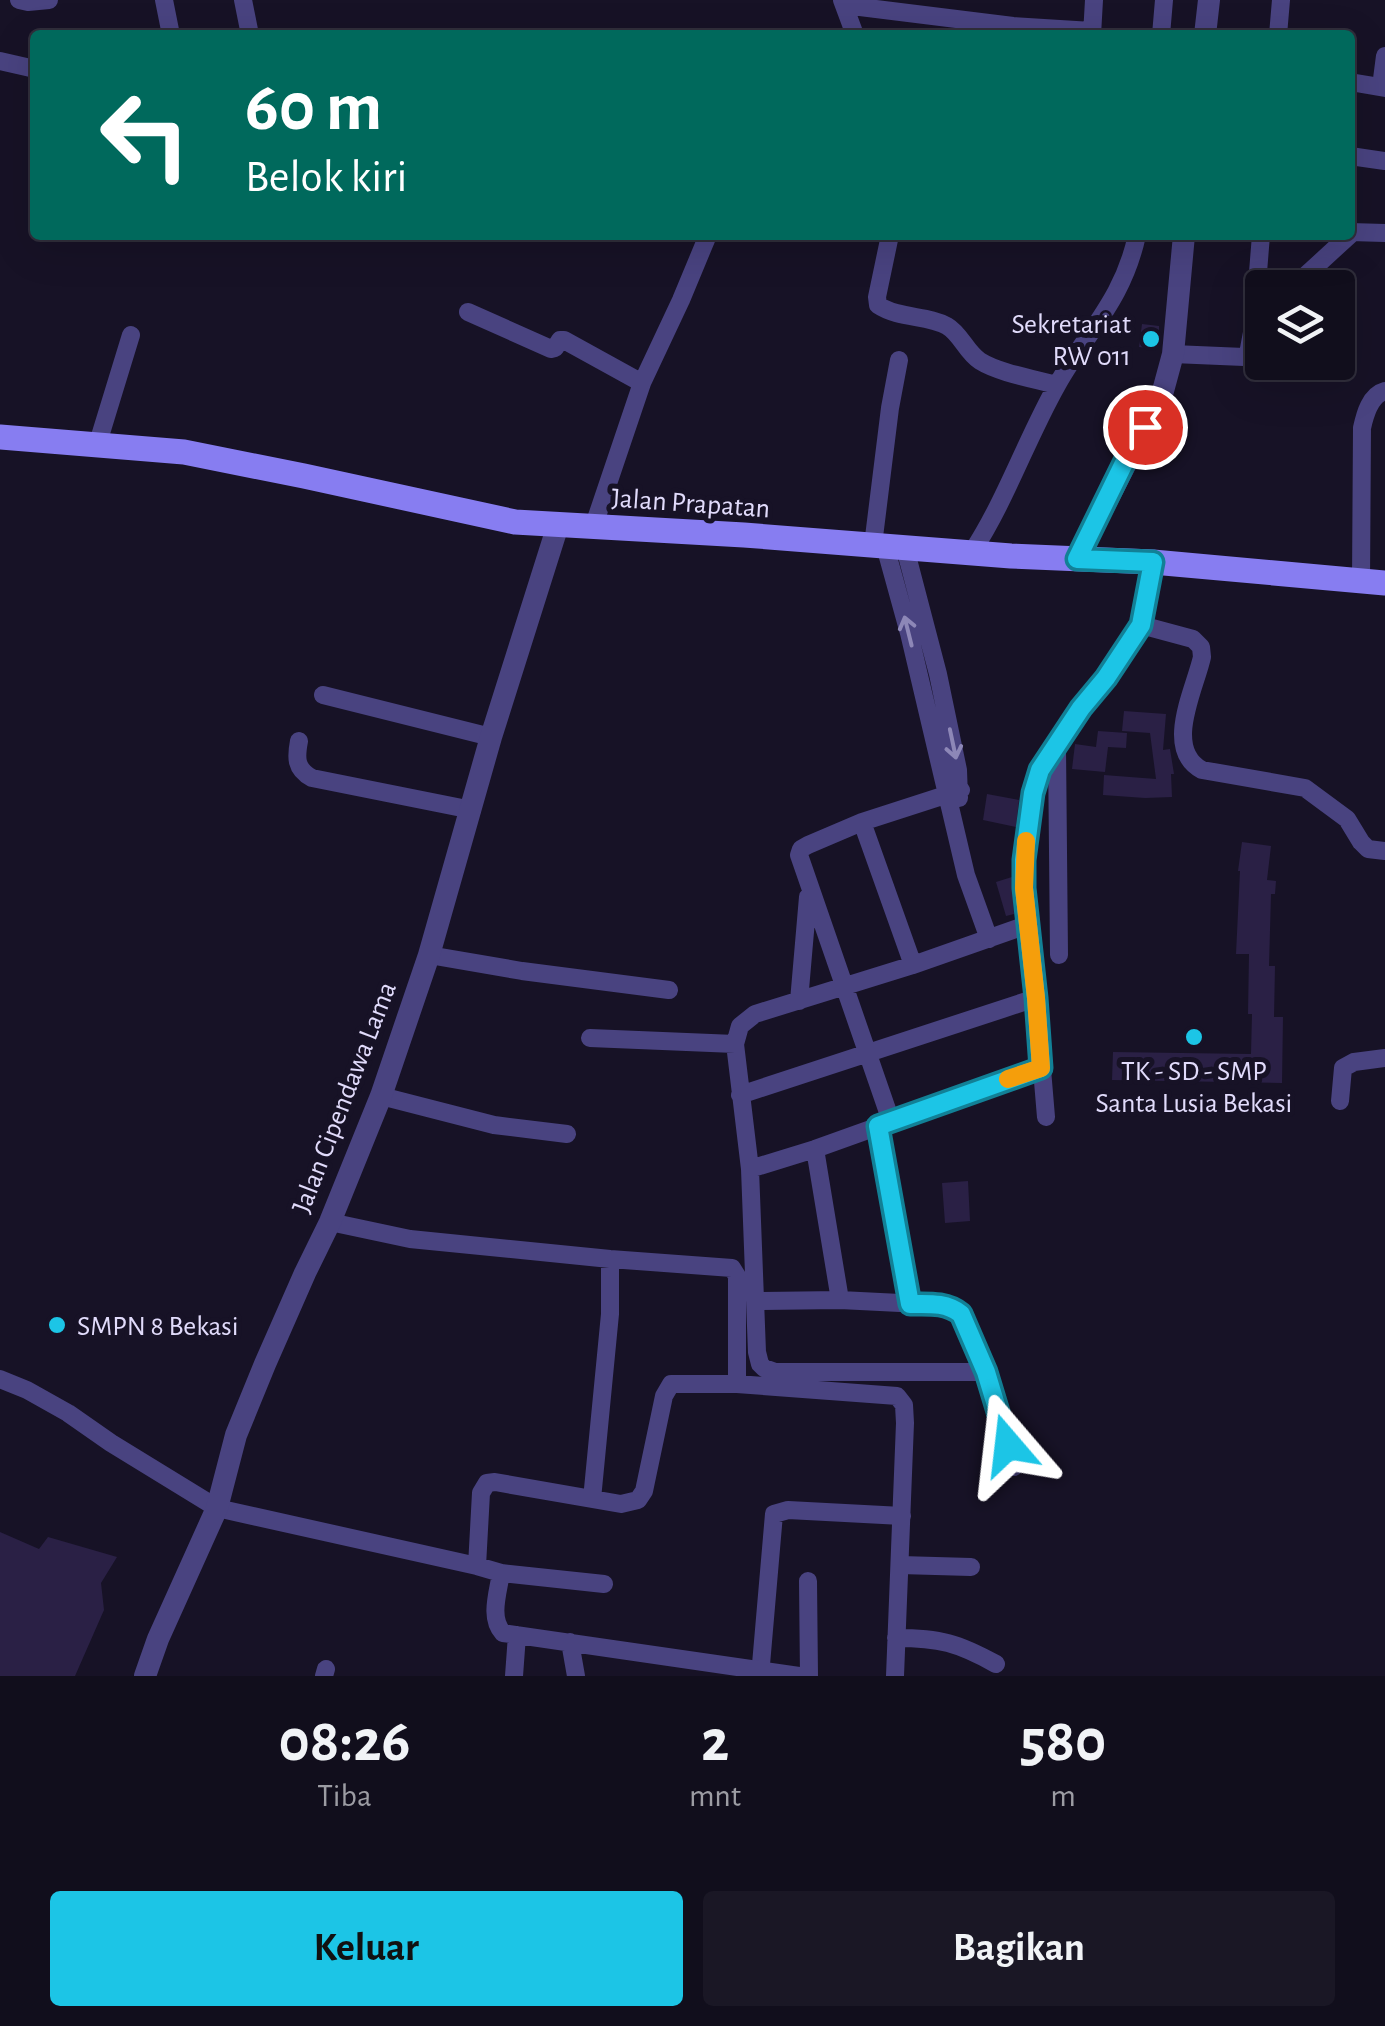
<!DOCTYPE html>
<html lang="id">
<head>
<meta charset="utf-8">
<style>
	body { margin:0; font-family:"Alegreya Sans",sans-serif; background:#1a1725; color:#f1f3f6; height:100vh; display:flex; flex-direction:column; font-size:38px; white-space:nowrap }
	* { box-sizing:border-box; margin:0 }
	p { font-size:32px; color:#9c9ca3 }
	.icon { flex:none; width:55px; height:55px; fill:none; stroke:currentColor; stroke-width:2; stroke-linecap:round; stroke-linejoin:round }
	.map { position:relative; height:1676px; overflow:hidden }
	.details { display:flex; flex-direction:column; background:#110e1c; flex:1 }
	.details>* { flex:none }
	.hud { position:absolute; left:30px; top:30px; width:1325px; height:210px; border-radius:10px; box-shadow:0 10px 40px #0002,0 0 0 2px #302e3b; background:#00695c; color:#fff; overflow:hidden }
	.controls { position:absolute; left:1245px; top:270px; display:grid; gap:20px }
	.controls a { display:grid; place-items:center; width:110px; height:110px; border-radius:10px; background:#110e1c; box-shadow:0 10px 40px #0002,0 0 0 2px #302e3b; font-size:50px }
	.pin { position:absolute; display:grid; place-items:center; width:85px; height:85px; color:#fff; margin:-42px; border:5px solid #fff; border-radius:50%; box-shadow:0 2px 10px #0007 }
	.me { position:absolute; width:110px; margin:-55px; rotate:343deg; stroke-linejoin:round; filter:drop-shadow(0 0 8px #0008) }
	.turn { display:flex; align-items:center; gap:35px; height:210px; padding:0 50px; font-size:45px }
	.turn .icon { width:130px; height:130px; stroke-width:2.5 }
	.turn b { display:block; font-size:70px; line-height:85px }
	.eta { display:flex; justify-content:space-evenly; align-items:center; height:170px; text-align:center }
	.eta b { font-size:60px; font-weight:700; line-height:70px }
	.cta { display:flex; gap:20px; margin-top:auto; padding:20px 50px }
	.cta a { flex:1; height:115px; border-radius:10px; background:#1cc5e6; color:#111; font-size:40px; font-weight:700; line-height:115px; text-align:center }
	.cta a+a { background:#1a1725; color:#f1f3f6 }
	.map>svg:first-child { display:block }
	.building { fill:#2a2045 }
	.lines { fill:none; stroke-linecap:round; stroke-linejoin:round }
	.minor { stroke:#494380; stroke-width:18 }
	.tertiary { stroke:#494380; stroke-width:22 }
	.secondary { stroke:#877df1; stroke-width:25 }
	.oneway { stroke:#8d87b7 }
	.route-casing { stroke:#128096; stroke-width:25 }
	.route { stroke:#1cc5e6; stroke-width:18 }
	.slow { stroke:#f59e0b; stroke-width:18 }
	.poi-dot { fill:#1cc5e6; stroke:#171226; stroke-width:4 }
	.labels { text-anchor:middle; stroke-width:10; stroke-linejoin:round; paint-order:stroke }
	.poi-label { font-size:28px; fill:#e1dbfb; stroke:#171226; text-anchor:end }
	.street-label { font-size:28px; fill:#e1dbfb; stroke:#171226 }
</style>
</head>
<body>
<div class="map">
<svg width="1385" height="1676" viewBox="0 0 1385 1676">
	<rect width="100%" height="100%" fill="#171226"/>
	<!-- building -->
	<path class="building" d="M1142,324l17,2v19h-2l-1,4 -17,-2z
		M1124,711l42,3 -3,36 7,-1 4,25h-3l1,23 -27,1 -42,-3 1,-20 52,4 -6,-46 -28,-2z
		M1098,731l29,2 -1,15 -18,-1 -3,25 -33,-3 3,-25 21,3z
		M987,794l32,6 -3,27 -33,-7z
		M1242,842l29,4 -4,34 9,1 -1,13h-4l-2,72h6l-1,51h9l-1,66 -170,-3 1,-28 138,2 1,-40h-4l1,-60h-13l4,-83h-2z
		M1012,877l2,37 -8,2 -10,-34z
		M968,1181l2,40 -25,2 -3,-40z
		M0,1532l39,17 9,-12 69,20 -16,26 3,27 -29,66h-75z"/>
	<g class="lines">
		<!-- minor -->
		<path class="minor" d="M19,0l9,2 21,-2
			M164,0l7,35
			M243,0l7,35
			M842,0l13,35
			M844,5l169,21 79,5
			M1092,35l2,-35
			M1161,35l3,-35
			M1278,35l3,-35
			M0,61l35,8
			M1350,82l35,6
			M1381,87l4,-31
			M1350,156l35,5
			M1350,232l35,1
			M890,235l-13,62 1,8c21,14 50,10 69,21 14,8 19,26 33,35 19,12 55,18 77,24
			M1292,288l61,-56
			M468,312l83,37 4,-1 5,-8h4l78,43
			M1173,354l71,3 4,-3 6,-32 7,-87
			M97,446l34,-111
			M594,525l48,-142 39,-83 27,-65
			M873,545l17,-137 9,-48
			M885,546l24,87 57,242 23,64
			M905,548l33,126 20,96 1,28
			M972,552c34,-52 54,-112 85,-167 31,-55 66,-85 80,-150
			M1361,581l1,-153c3,-14 8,-33 23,-37
			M1141,625l52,14 8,8 1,10c-7,32 -39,92 0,113l103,18 42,31 14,23 7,7 17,2
			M323,695l168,42
			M299,741c-3,16 -4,28 13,37l160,32
			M862,822l51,143
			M429,955l93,16 147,19
			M1059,955l-2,-208 24,-39 25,-30 35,-53 12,-63
			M799,1001l9,-104
			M590,1038l145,6
			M740,1095l296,-97
			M381,1096l113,29 73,9
			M1340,1101l3,-33 11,-6 31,-4
			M1046,1117l-10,-119 -9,-73 -3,-65 9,-67 8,-23 16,-23
			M891,1121l-92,-266 2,-6 7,-4 54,-23 99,-32
			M878,1127l32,178
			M815,1149l25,151
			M750,1169l65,-20 226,-81
			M330,1222l80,17 200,20 122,9 5,8v108
			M755,1301l85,-1 100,5 16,5 10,13 20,49 28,95
			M986,1372h-211l-11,-4 -4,-4 -3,-12 -7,-183 -15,-125 5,-18 15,-12 158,-49 114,-40
			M0,1379l27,11 41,23 43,30 106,65 260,58 24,7 103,11
			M592,1499l18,-185v-55
			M900,1565l71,2
			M477,1566l4,-73 6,-10 8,-1 126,22 17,-4 6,-9 20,-95 7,-12h66l160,12 7,9 1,18 -10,253
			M501,1573c-3,20 -12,45 2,60l296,43
			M808,1581l1,95
			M896,1638c44,0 62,5 100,26
			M570,1642l6,34
			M324,1676l2,-7
			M514,1676l3,-41
			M760,1676l14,-162 14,-4 114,6"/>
		<!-- tertiary -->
		<path class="tertiary" d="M1205,35l4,-35
			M1077,559l86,-168 10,-37 11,-119
			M145,1676l13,-37 59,-131 19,-73 29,-71 40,-91 25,-51 51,-126 48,-141 62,-218 67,-212"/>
		<!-- secondary -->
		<path class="secondary" d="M0,437l184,15 120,24 211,46 229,13 267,21 142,6 232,21"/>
	</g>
	<!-- one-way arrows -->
	<defs><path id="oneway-shaft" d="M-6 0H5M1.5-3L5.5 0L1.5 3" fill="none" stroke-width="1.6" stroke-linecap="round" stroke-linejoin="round" transform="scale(2.5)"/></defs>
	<g class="oneway">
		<use href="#oneway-shaft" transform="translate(908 631) rotate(-104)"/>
		<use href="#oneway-shaft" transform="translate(953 744) rotate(78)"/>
	</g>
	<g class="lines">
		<!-- route casing -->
		<g class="route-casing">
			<path id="route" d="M1008,1445l-22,-73 -25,-58c-15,-12 -33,-10 -51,-10l-32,-178 163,-58 -5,-70 -12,-110v-28l9,-67 7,-23 41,-62 25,-30 35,-53 12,-63 -76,-3 49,-100 19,-32"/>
		</g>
		<!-- route -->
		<use href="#route" class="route"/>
		<!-- slow -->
		<path class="slow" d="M1008,1079l33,-11 -5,-70 -12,-110 2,-47"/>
	</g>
	<!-- markers -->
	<g class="poi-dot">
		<circle cx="1151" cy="339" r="10"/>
		<circle cx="1194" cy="1037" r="10"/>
		<circle cx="57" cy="1325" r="10"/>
	</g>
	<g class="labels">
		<!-- poi labels -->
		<g class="poi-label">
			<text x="1131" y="333">Sekretariat<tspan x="1131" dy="32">RW 011</tspan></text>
			<text x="1194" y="1080" text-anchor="middle">TK - SD - SMP<tspan x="1194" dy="32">Santa Lusia Bekasi</tspan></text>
			<text x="77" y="1335" text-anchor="start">SMPN 8 Bekasi</text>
		</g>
		<!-- street labels -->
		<g class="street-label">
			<text transform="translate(691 502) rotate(4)" y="10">Jalan Prapatan</text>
			<text transform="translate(343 1097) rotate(-69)" y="10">Jalan Cipendawa Lama</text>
		</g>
	</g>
</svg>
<div class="controls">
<a><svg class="icon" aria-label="layers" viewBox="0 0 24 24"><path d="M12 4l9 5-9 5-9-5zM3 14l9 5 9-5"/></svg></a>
</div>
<div class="pin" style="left:1145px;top:427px;background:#d93025"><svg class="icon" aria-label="arrive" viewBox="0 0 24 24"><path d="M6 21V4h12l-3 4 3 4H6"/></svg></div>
<svg class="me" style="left:1008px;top:1445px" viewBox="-20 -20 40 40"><path d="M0-17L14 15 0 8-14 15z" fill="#1cc5e6" stroke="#fff" stroke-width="4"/></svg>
<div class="hud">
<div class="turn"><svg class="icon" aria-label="left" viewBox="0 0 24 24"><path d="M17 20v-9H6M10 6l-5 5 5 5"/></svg><div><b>60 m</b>Belok kiri</div></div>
</div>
</div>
<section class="details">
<div class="eta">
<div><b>08:26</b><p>Tiba</p></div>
<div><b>2</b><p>mnt</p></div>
<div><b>580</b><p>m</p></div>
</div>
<div class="cta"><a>Keluar</a><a>Bagikan</a></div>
</section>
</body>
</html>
